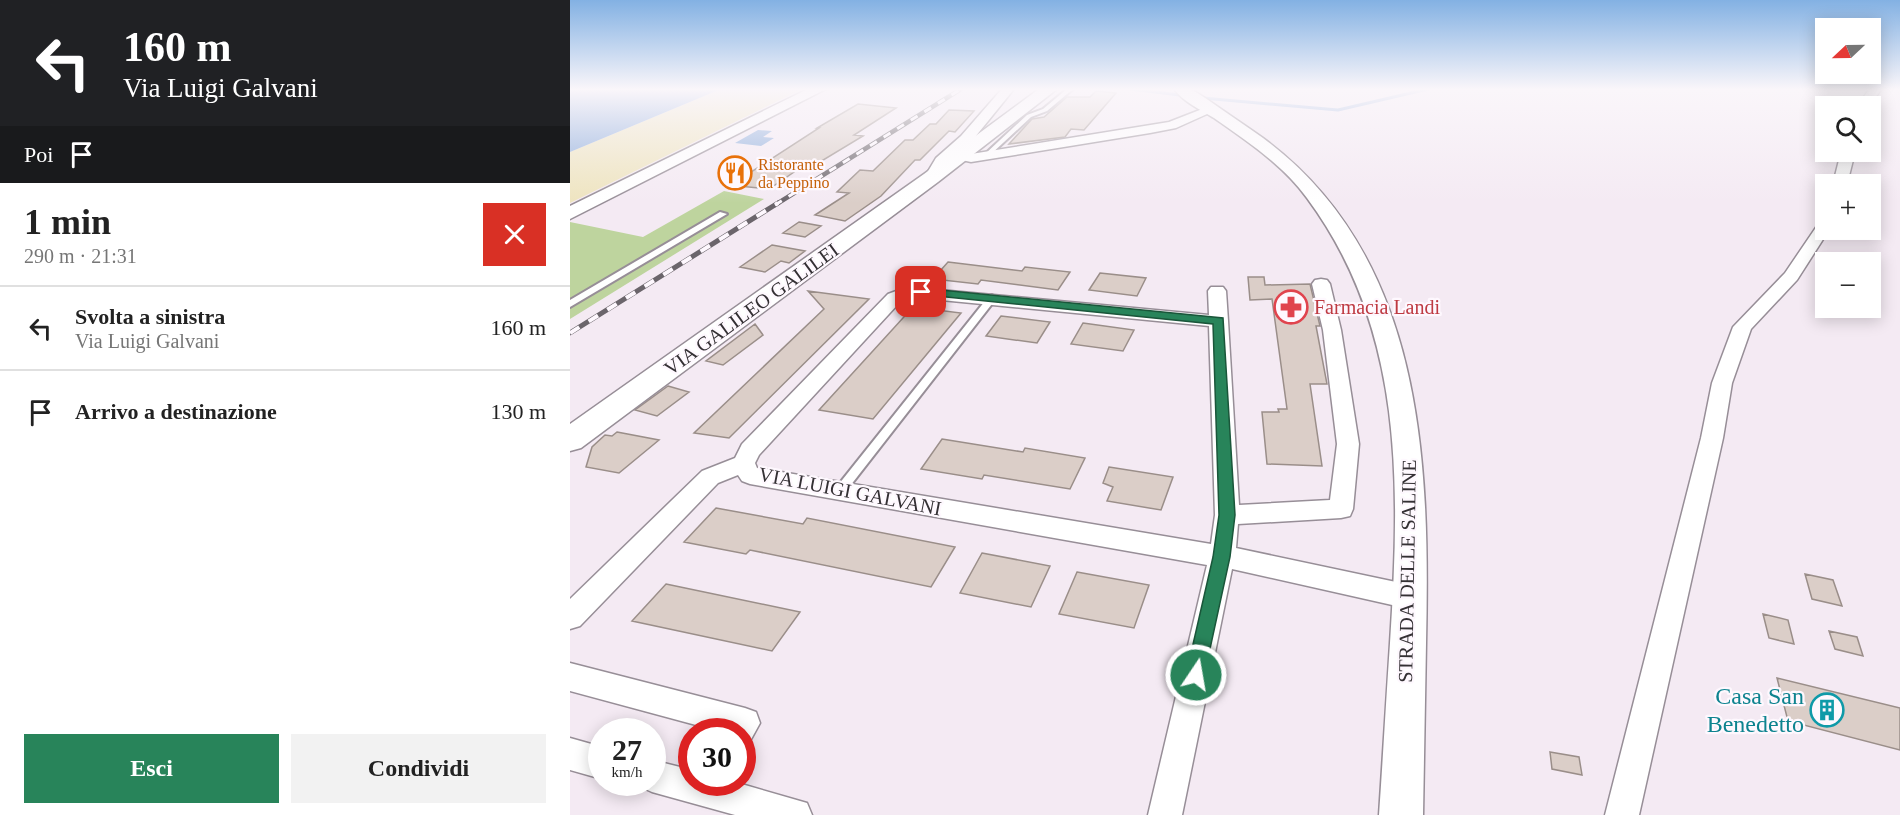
<!DOCTYPE html>
<html lang="it">
<head>
<meta charset="utf-8">
<style>
	body { margin:0; font-family:Georgia,serif; background:#f2f2f2; color:#222; height:100vh; display:flex; flex-direction:column; font-size:22px; white-space:nowrap }
	* { box-sizing:border-box; margin:0 }
	p { font-size:20px; color:#767676 }
	.icon { flex:none; width:33px; height:33px; fill:none; stroke:currentColor; stroke-width:2; stroke-linecap:round; stroke-linejoin:round }
	.map { position:relative; flex:1; overflow:hidden }
	.drawer { display:flex; flex-direction:column; background:#fff; width:570px }
	.drawer>* { flex:none }
	.guide { background:#202124; color:#fff; overflow:hidden }
	.needle { width:39px; rotate:248deg }
	.fabs { position:absolute; left:1245px; top:18px; display:grid; gap:12px }
	.fabs a { display:grid; place-items:center; width:66px; height:66px; border-radius:0px; background:#fff; box-shadow:0 3px 15px #0003; font-size:30px }
	.speed { position:absolute; left:18px; top:718px; display:flex; gap:12px; font-size:30px; font-weight:700; text-align:center }
	.speed>* { display:grid; place-content:center; width:78px; height:78px; border-radius:50%; background:#fff; box-shadow:0 3px 15px #0003; line-height:1 }
	.speed small { font-size:15px; font-weight:400 }
	.speed .limit { border:9px solid #d22; background:#fff; color:#111 }
	.pin { position:absolute; display:grid; place-items:center; width:51px; height:51px; color:#fff; margin:-26px; border-radius:12px; box-shadow:0 3px 9px #0006 }
	.me { position:absolute; width:66px; margin:-33px; rotate:12deg; stroke-linejoin:round; filter:drop-shadow(0 0 4px #0008) }
	.turn { display:flex; align-items:center; gap:21px; height:126px; padding:0 24px; font-size:27px }
	.turn .icon { width:78px; height:78px; stroke-width:2.5 }
	.turn b { display:block; font-size:42px; line-height:51px }
	.then { display:flex; align-items:center; height:57px; padding:0 24px; background:#0003; gap:12px; font-size:22px }
	.round { display:grid; place-items:center; flex:none; width:63px; height:63px; border-radius:0px; background:#f2f2f2 }
	.head { display:flex; align-items:center; justify-content:space-between; height:102px; padding:0 24px }
	h1 { font-size:36px; font-weight:700; line-height:45px }
	.action { display:flex; gap:12px; margin-top:auto; padding:12px 24px }
	.action a { flex:1; height:69px; border-radius:0px; background:#28845a; color:#fff; font-size:24px; font-weight:700; line-height:69px; text-align:center }
	.action a+a { background:#f2f2f2; color:#222 }
	ul { padding:0; list-style:none }
	li { display:flex; align-items:center; gap:18px; height:84px; padding:0 24px; border-top:2px solid #e0e0e0 }
	li div { flex:1 }
	li b { display:block; font-size:22px }
	li em { font-style:normal }
	main { display:flex; flex:1; min-height:0 }
	.map>svg:first-child { display:block }
	.green { fill:#bed49e }
	.sand { fill:#eee4bf }
	.water { fill:#8cacdb }
	.lines { fill:none; stroke-linecap:round; stroke-linejoin:round }
	.stream { stroke:#8cacdb; stroke-width:3 }
	.building { fill:#dbcec8; stroke:#9a8e89; stroke-width:1.5 }
	.service-casing { stroke:#978e97; stroke-width:4 }
	.minor-casing { stroke:#978e97; stroke-width:3 }
	.tertiary-casing { stroke:#978e97; stroke-width:3 }
	.secondary-casing { stroke:#978e97; stroke-width:3 }
	.service { fill:#fff; fill-rule:evenodd }
	.minor { fill:#fff; fill-rule:evenodd }
	.tertiary { fill:#fff; fill-rule:evenodd }
	.secondary { fill:#fff; fill-rule:evenodd }
	.rail-far1-casing { stroke:#6b656b; stroke-width:4.5 }
	.rail-casing { stroke:#6b656b; stroke-width:5 }
	.rail-far1 { stroke:#fef8fe; stroke-width:3; stroke-dasharray:8; stroke-linecap:butt }
	.rail { stroke:#fef8fe; stroke-width:4; stroke-dasharray:11; stroke-linecap:butt }
	.route { fill:#28845a; stroke:#1a563a; stroke-width:1.5 }
	.labels { text-anchor:middle; stroke-width:4.5; stroke-linejoin:round; paint-order:stroke }
	.far-food-label { font-size:16px; fill:#c56008; stroke:#fef8fe; text-anchor:start }
	.health-label { font-size:20px; fill:#be3a42; stroke:#fef8fe; text-anchor:start }
	.street-label { font-size:20px; fill:#343034; stroke:#fef8fe }
	.near-culture-label { font-size:24px; fill:#0d838f; stroke:#fef8fe; text-anchor:end }
</style>
</head>
<body>
<main>
<section class="drawer">
<div class="guide">
<div class="turn"><svg class="icon" aria-label="left" viewBox="0 0 24 24"><path d="M17 20v-9H6M10 6l-5 5 5 5"/></svg><div><b>160 m</b>Via Luigi Galvani</div></div>
<div class="then">Poi<svg class="icon" aria-label="arrive" viewBox="0 0 24 24"><path d="M6 21V4h12l-3 4 3 4H6"/></svg></div>
</div>
<div class="head"><div><h1>1 min</h1><p>290 m · 21:31</p></div><a class="round" style="background:#d93025;color:#fff"><svg class="icon" aria-label="close" viewBox="0 0 24 24"><path d="M6 6l12 12M18 6L6 18"/></svg></a></div>
<ul>
<li><svg class="icon" aria-label="left" viewBox="0 0 24 24"><path d="M17 20v-9H6M10 6l-5 5 5 5"/></svg><div><b>Svolta a sinistra</b><p>Via Luigi Galvani</p></div><em>160 m</em></li>
<li><svg class="icon" aria-label="arrive" viewBox="0 0 24 24"><path d="M6 21V4h12l-3 4 3 4H6"/></svg><div><b>Arrivo a destinazione</b></div><em>130 m</em></li>
</ul>
<div class="action"><a>Esci</a><a>Condividi</a></div>
</section>
<div class="map">
<svg width="1330" height="815" viewBox="0 0 1330 815">
	<rect width="100%" height="100%" fill="#f4eaf3"/>
	<!-- green -->
	<path class="green" d="M154,191l40,8 -194,120v-97l73,15z"/>
	<!-- sand -->
	<path class="sand" d="M151,89h81l-232,114v-51z"/>
	<!-- water -->
	<path class="water" d="M0,89h151l-151,63z
		M188,130l14,1 -9,6 11,1 -13,8 -26,-3z"/>
	<g class="lines">
		<!-- stream -->
		<path class="stream" d="M560,89l50,6
			M633,98l135,12 90,-21"/>
	</g>
	<!-- building -->
	<path class="building" d="M526,91l20,2 -32,37 -13,-1 -6,8 -56,7 23,-25 12,-2 23,-20h23z
		M288,104l38,4 -42,27 9,1 -48,29 -9,-1 -37,25 -31,-3 6,-4 -7,-1 82,-53h-2z
		M379,110l25,1 -19,21 -6,-1 -29,29h-5l-34,36 -36,25 -30,-6 34,-22 -12,-1 23,-22 13,1 32,-31h8l17,-16h6z
		M229,222l22,4 -16,11 -22,-4z
		M202,245l33,6 -16,12 -8,-2 -16,11 -25,-5z
		M378,262l74,9 3,-4 45,5 -12,18 -77,-10 -3,4 -45,-5z
		M530,273l46,5 -9,18 -48,-6z
		M678,277h16l1,8 45,-1 10,42h-4l11,58h-17l12,82 -55,-2 -5,-52h17l-1,-3h9l-15,-110 -22,1z
		M238,291l61,8 -140,139 -35,-5 130,-124z
		M343,307l48,6 -88,106 -54,-9z
		M431,316l49,6 -13,21 -51,-7z
		M513,323l51,7 -11,21 -52,-7z
		M185,324l8,11 -40,30 -17,-4z
		M98,386l21,6 -32,24 -22,-6z
		M47,432l42,8 -40,33 -33,-6 6,-20 13,-12 7,1z
		M372,439l81,13 2,-4 60,10 -15,31 -86,-14 -2,4 -61,-10z
		M539,467l64,10 -12,33 -54,-9 6,-14 -10,-4z
		M146,508l87,16 4,-6 148,29 -24,40 -181,-37 -4,4 -62,-12z
		M412,553l68,13 -19,41 -71,-14z
		M507,572l72,13 -15,43 -75,-14z
		M1235,574l28,6 9,26 -30,-7z
		M96,584l134,28 -28,39 -140,-30z
		M1193,614l25,6 6,24 -25,-6z
		M1259,631l28,6 6,19 -28,-7z
		M1207,678l123,30v42l-112,-29z
		M980,752l29,5 3,18 -30,-6z"/>
	<g class="lines">
		<!-- service casing -->
		<g class="service-casing">
			<path id="service" d="M497,89h6l-26,22 -16,6 -42,39h-4v-2l42,-39 16,-6z
				M150,212l7,2 -157,93v-7z
				M422,295l4,3 -1,2 -152,195 -4,2 -4,-2 -2,-3 2,-3 154,-193z"/>
		</g>
		<!-- minor casing -->
		<g class="minor-casing">
			<path id="minor" d="M432,89h12l-43,53 -13,11 13,1 198,-32 41,-16 6,4 -40,18 -26,5 -179,29 -19,-4 -16,23h-10l-2,-3 12,-20 25,-22z
				M1299,89h12l-11,17h-12z
				M1271,152h14l-8,32h-14z
				M1256,219v11h3l-32,50 -46,49 -19,54 -9,55 -84,377h-34l96,-377 11,-55 21,-56 52,-54 36,-53z
				M751,279l6,1 3,4 11,46 18,114 -6,65 -3,7 -9,2 -103,6 -2,24 174,37 9,4 4,8 -4,8 -9,4 -178,-40 -50,246h-34l59,-250 -457,-81 -8,-3 -4,-6 -20,8 -138,143 -10,3v-30l132,-128 33,-13 7,-14 146,-150 19,-7 302,28 -1,-24 3,-4h12l3,4 2,30 11,184 91,-5 7,-56 -14,-114 -11,-46 3,-4zM340,297l299,29 6,189 -4,29 -454,-76 -2,-5 4,-8 141,-153z
				M0,663l175,45 11,4 4,11 -11,20 -7,3v-14h-20l-152,-41z
				M0,738l32,9v32l-32,-9z
				M82,760l40,10v13h46l69,20 5,12h-77l-83,-23 -11,-5 -2,-4h13z"/>
		</g>
		<!-- tertiary casing -->
		<g class="tertiary-casing">
			<path id="tertiary" d="M238,89h18l-256,130v-13z
				M604,89c5,0 13,-1 18,1 6,3 13,8 19,12 17,12 35,24 52,36 161,119 167,322 163,505 -1,57 -2,115 -3,172h-44c4,-57 7,-115 11,-172 10,-157 15,-313 -83,-445 -24,-33 -60,-57 -93,-80 -13,-8 -32,-17 -40,-29z"/>
		</g>
		<!-- secondary casing -->
		<g class="secondary-casing">
			<path id="secondary" d="M469,89h18l-119,93 -357,266 -11,3v-27l354,-250z"/>
		</g>
		<!-- service -->
		<use href="#service" class="service"/>
		<!-- minor -->
		<use href="#minor" class="minor"/>
		<!-- tertiary -->
		<use href="#tertiary" class="tertiary"/>
		<!-- secondary -->
		<use href="#secondary" class="secondary"/>
		<!-- rail-far1 casing -->
		<g class="rail-far1-casing">
			<path id="rail-far1" d="M205,205l186,-116"/>
		</g>
		<!-- rail casing -->
		<g class="rail-casing">
			<path id="rail" d="M0,333l208,-130"/>
		</g>
		<!-- rail-far1 -->
		<use href="#rail-far1" class="rail-far1"/>
		<!-- rail -->
		<use href="#rail" class="rail"/>
	</g>
	<!-- sky -->
	<linearGradient id="sky" x2="0" y2="1"><stop stop-color="#83b1e3"/><stop offset="0.44" stop-color="#faf6fa"/><stop offset="1" stop-color="#faf6fa" stop-opacity="0"/></linearGradient>
	<rect width="1330" height="203" fill="url(#sky)"/>
	<!-- route -->
	<path class="route" d="M351,288l302,30 12,197 -5,42 -27,124 -7,3 -7,-3 -3,-6 27,-118 6,-42 -6,-191 -296,-30 -2,-2z"/>
	<!-- icons -->
	<defs>
		<g id="restaurant-ring" transform="scale(1.725)"><circle r="9.5" fill="#fef8fe" stroke="#e8710a" stroke-width="1.5"/><path d="M-5-6h1v4h1v-4h1v4h1v-4h1v5L-1.5 .5V6h-2V.5L-5-1ZM5-6V6H3V1.5H1.5Q1.5-4 5-6Z" fill="#e8710a"/></g>
		<g id="pharmacy-ring" transform="scale(1.725)"><circle r="9.5" fill="#fef8fe" stroke="#e0444e" stroke-width="1.5"/><path d="M-2-6h4v4h4v4h-4v4h-4v-4h-4v-4h4Z" fill="#e0444e"/></g>
		<g id="building-ring" transform="scale(1.725)"><circle r="9.5" fill="#fef8fe" stroke="#0f9aa8" stroke-width="1.5"/><path d="M-4-6H4V6H1V3H-1V6H-4ZM-2.5-4.3h1.7v1.8h-1.7ZM.8-4.3h1.7v1.8H.8ZM-2.5-1h1.7V.8h-1.7ZM.8-1h1.7V.8H.8Z" fill="#0f9aa8"/></g>
	</defs>
	<g fill-rule="evenodd">
		<use href="#restaurant-ring" x="165" y="173"/>
		<use href="#pharmacy-ring" x="721" y="307"/>
		<use href="#building-ring" x="1257" y="710"/>
	</g>
	<g class="labels">
		<!-- far-food labels -->
		<g class="far-food-label">
			<text x="188" y="170">Ristorante<tspan x="188" dy="18">da Peppino</tspan></text>
		</g>
		<!-- health labels -->
		<g class="health-label">
			<text x="744" y="314">Farmacia Landi</text>
		</g>
		<!-- street labels -->
		<g class="street-label">
			<text transform="translate(181 309) rotate(-36)" y="7">VIA GALILEO GALILEI</text>
			<text transform="translate(280 491) rotate(11)" y="7">VIA LUIGI GALVANI</text>
			<text transform="translate(837 571) rotate(-89)" y="7">STRADA DELLE SALINE</text>
		</g>
		<!-- near-culture labels -->
		<g class="near-culture-label">
			<text x="1234" y="704">Casa San<tspan x="1234" dy="28">Benedetto</tspan></text>
		</g>
	</g>
</svg>
<div class="fabs">
<a><svg class="needle" viewBox="-14 -14 28 28"><path d="M0-13l5 13h-10z" fill="#e53935"/><path d="M0 13l5-13h-10z" fill="#767676"/></svg></a>
<a><svg class="icon" aria-label="search" viewBox="0 0 24 24"><circle cx="10" cy="10" r="6"/><path d="M15 15l6 6"/></svg></a>
<a>+</a>
<a>−</a>
</div>
<div class="speed"><div>27<small>km/h</small></div><div class="limit">30</div></div>
<div class="pin" style="left:351px;top:292px;background:#d93025"><svg class="icon" aria-label="arrive" viewBox="0 0 24 24"><path d="M6 21V4h12l-3 4 3 4H6"/></svg></div>
<svg class="me" style="left:626px;top:675px" viewBox="-20 -20 40 40"><circle r="17" fill="#28845a" stroke="#fff" stroke-width="3"/><path d="M0-11L8 9 0 5-8 9z" fill="#fff"/></svg>
</div>
</main>
</body>
</html>
